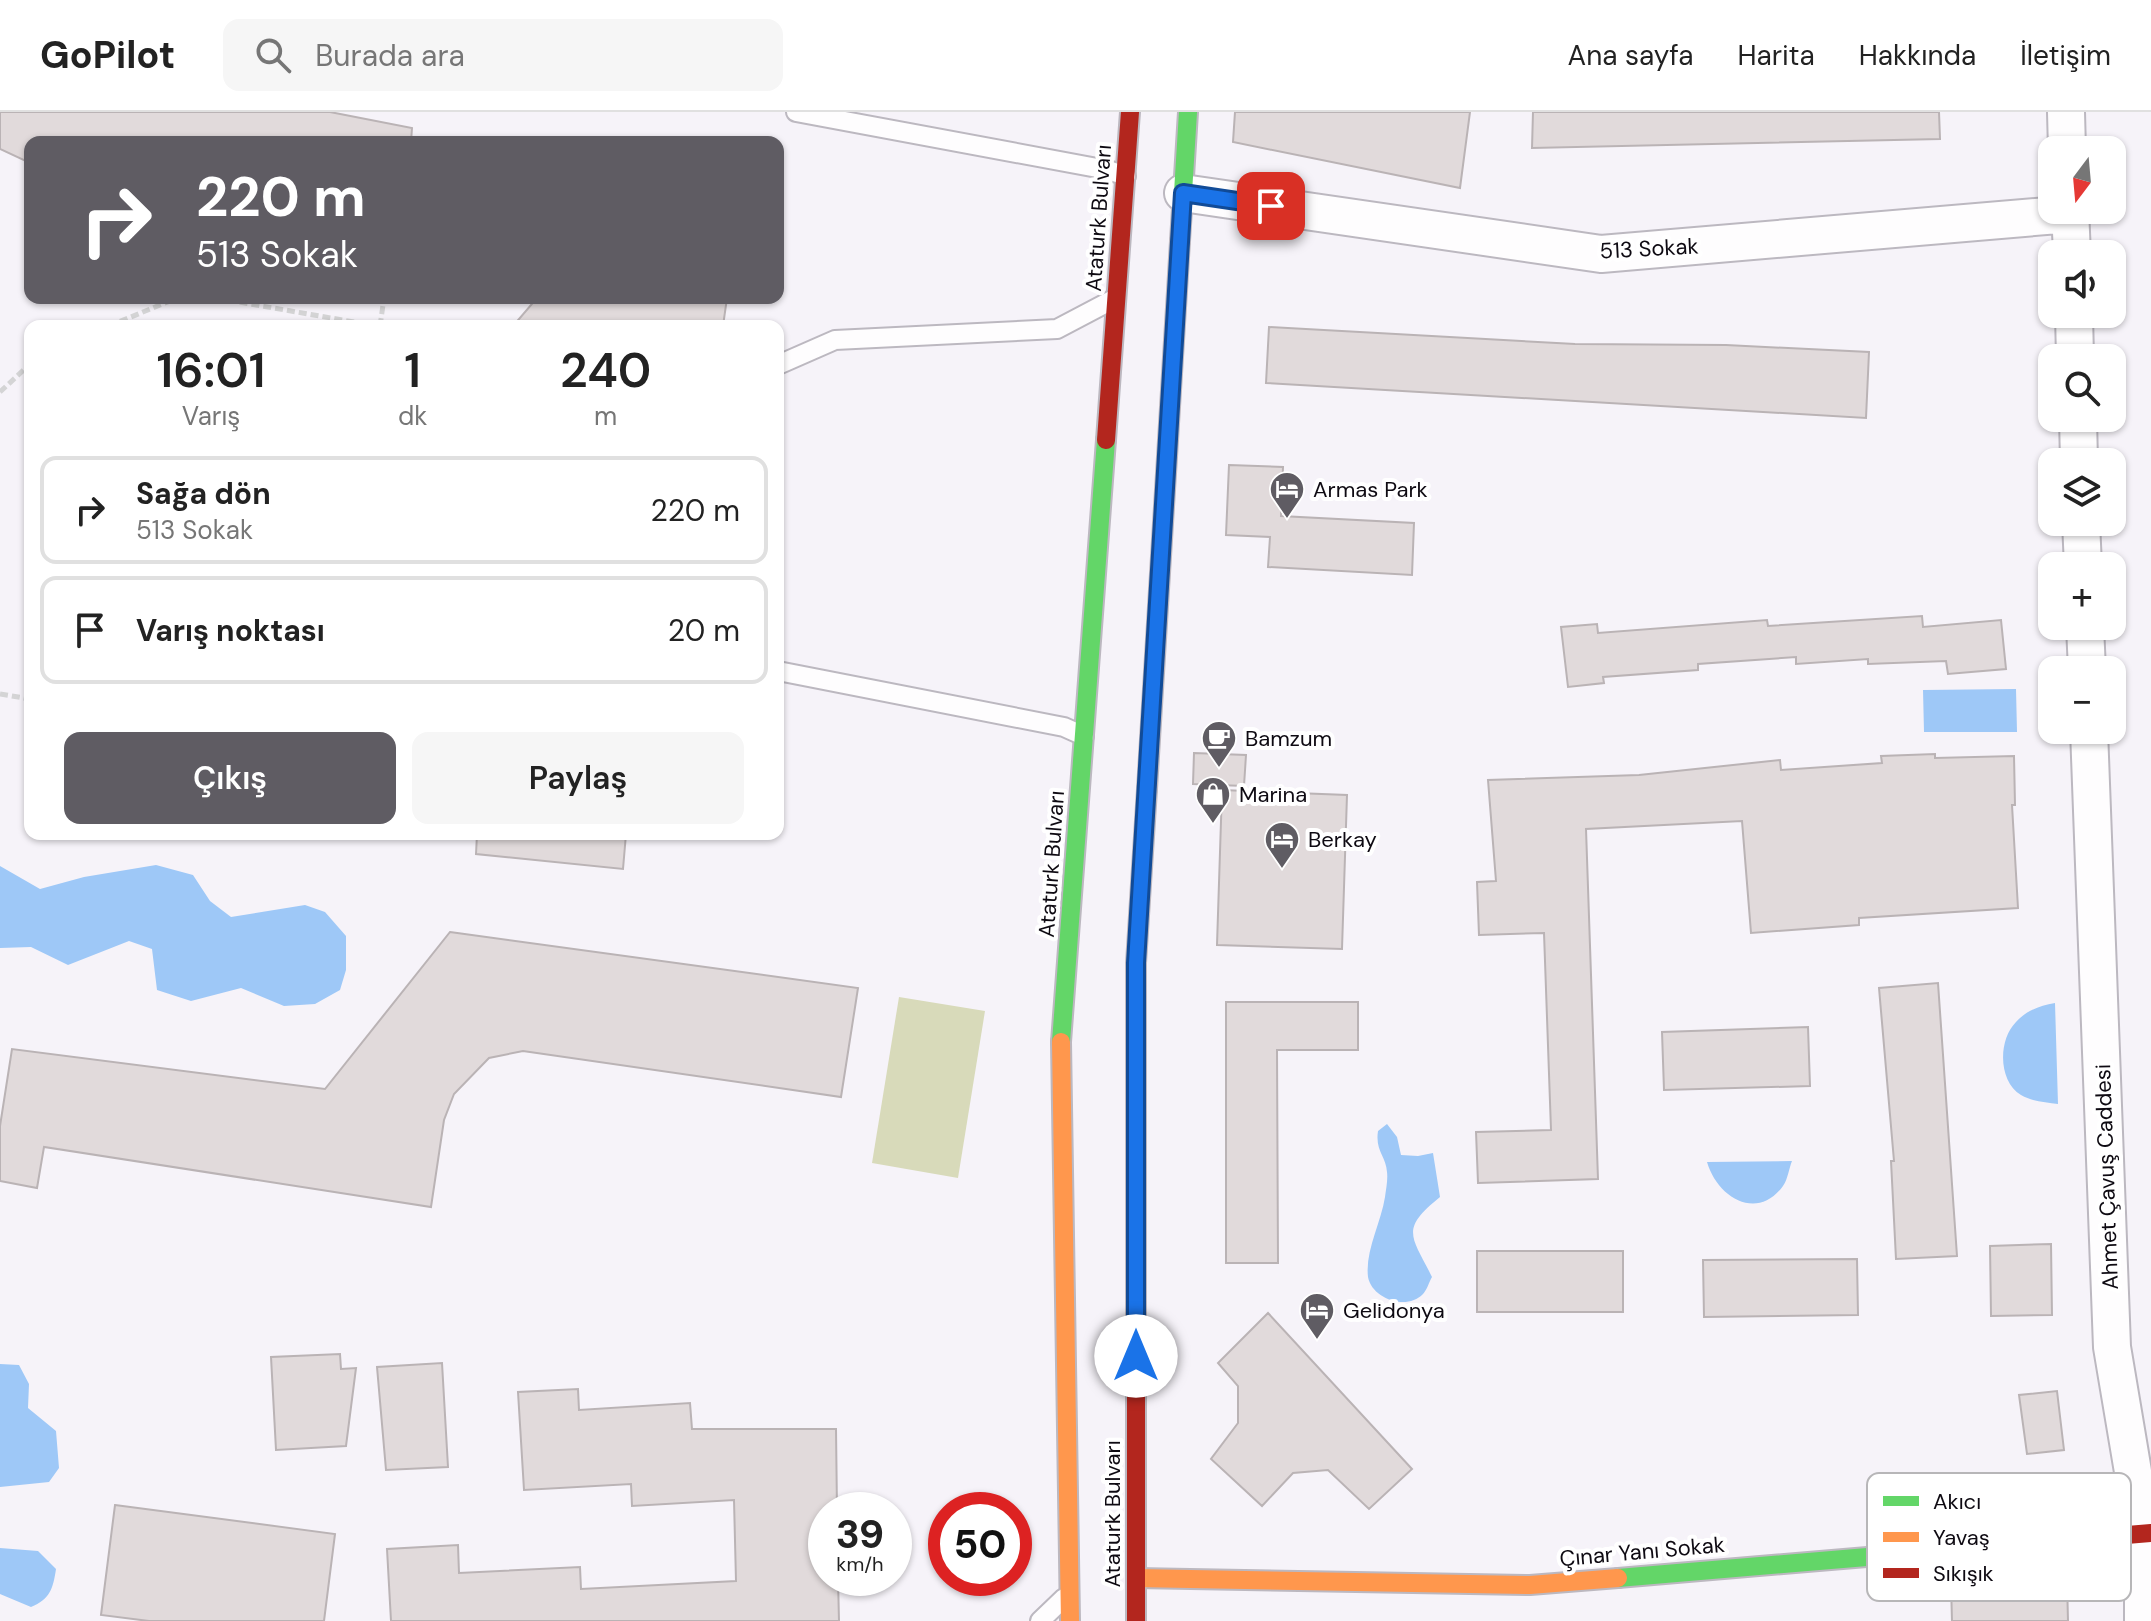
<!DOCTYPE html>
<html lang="tr">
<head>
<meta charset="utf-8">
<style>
	body { margin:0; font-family:"DM Sans",sans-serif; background:#f6f6f6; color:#222; height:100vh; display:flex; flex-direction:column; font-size:30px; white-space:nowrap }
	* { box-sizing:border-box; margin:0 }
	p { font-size:26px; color:#767676 }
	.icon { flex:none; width:44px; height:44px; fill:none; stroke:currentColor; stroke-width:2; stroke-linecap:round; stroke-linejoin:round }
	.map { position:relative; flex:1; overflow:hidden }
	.panel { position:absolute; left:24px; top:208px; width:760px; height:520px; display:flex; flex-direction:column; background:#fff; border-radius:16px; box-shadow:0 2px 6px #0004 }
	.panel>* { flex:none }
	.top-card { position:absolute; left:24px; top:24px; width:760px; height:168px; border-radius:16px; box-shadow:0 2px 6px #0004; background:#5f5c63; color:#fff; overflow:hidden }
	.needle { width:52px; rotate:196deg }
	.buttons { position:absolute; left:2038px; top:24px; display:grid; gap:16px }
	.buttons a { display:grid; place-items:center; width:88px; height:88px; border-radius:16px; background:#fff; box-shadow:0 2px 6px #0004; font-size:40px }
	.speed { position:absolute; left:808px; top:1380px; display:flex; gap:16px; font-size:40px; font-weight:700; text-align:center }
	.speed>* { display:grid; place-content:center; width:104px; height:104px; border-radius:50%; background:#fff; box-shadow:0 2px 6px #0004; line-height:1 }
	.speed small { font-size:20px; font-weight:400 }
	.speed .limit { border:12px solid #d22; background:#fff; color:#111 }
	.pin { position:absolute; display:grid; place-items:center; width:68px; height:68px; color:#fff; margin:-34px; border-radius:16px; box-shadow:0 4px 12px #0006 }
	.me { position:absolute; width:88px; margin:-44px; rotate:0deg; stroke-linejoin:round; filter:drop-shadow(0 0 6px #0008) }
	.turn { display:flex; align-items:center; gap:28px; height:168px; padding:0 40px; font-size:36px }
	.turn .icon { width:104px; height:104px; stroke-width:2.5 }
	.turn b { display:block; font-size:56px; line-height:68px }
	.eta { display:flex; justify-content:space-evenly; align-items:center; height:136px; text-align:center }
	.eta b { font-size:48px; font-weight:600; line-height:56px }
	.cta { display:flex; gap:16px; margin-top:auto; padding:16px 40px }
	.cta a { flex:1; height:92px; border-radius:16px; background:#5f5c63; color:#fff; font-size:32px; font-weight:600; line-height:92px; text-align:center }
	.cta a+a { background:#f6f6f6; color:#222 }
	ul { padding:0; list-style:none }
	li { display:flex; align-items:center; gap:24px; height:108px; margin:0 16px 12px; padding:0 24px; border:4px solid #e0e0e0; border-radius:16px }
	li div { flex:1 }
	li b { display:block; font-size:30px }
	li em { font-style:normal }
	header { display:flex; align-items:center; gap:48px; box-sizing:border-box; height:112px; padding:0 40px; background:#fff; border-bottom:2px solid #e0e0e0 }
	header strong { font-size:38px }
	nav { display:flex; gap:44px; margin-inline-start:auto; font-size:28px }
	.search { width:560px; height:72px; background:#f6f6f6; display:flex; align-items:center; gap:20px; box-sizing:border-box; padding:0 28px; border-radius:16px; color:#767676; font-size:30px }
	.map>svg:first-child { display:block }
	.green { fill:#d8daba }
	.water { fill:#9ec8f7 }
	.building { fill:#e1dadb; stroke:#bab3b5; stroke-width:2 }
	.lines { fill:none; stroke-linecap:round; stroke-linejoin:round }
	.lane-casing { stroke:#bcb8c0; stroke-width:22 }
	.street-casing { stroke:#bcb8c0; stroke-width:40 }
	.fast-casing { stroke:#bcb8c0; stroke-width:22 }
	.slow-casing { stroke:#bcb8c0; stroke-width:22 }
	.jam-casing { stroke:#bcb8c0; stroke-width:22 }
	.path { stroke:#d4d4d5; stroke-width:5; stroke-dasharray:8 4; stroke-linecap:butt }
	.lane { stroke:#fefdfe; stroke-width:18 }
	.street { stroke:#fefdfe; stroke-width:36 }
	.fast { stroke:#63d668; stroke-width:18 }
	.slow { stroke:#ff974d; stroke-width:18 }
	.jam { stroke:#b3261e; stroke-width:18 }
	.route-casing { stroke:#114b97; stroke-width:20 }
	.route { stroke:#1a73e8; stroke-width:14 }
	.labels { text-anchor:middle; stroke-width:8; stroke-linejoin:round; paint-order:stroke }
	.street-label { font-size:22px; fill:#0e0a12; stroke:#fff }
	.poi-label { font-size:22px; fill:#0e0a12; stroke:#fff; text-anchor:start }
	.key { fill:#fff; stroke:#b7b6b8; stroke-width:2 }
	.key-label { font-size:22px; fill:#0e0a12 }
</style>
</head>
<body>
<header>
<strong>GoPilot</strong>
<div class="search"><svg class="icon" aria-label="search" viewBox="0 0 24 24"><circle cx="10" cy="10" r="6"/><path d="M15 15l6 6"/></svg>Burada ara</div>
<nav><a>Ana sayfa</a><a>Harita</a><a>Hakkında</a><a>İletişim</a></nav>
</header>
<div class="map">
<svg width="2151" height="1509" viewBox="0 0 2151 1509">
	<rect width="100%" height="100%" fill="#f6f3f9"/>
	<!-- green -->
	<path class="green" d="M899,885l86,14 -27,167 -86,-15z"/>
	<!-- water -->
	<path class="water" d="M2016,577l1,43h-93l-1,-42z
		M156,753l37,10 17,26 21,16 74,-12 20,7 21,24v34l-6,20 -25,14 -31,2 -43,-18 -50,13 -34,-11 -5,-41 -23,-8 -61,24 -37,-18 -31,1v-82l40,23 44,-12z
		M2055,891l3,101c-12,-2 -25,-2 -37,-9 -23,-14 -23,-55 -5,-73 11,-12 23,-16 39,-19z
		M1387,1012l10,13 4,18 17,1 15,-3 7,44c-41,33 -28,39 -8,80 -3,5 -5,13 -9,17 -16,17 -51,5 -55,-17 -3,-26 13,-54 17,-80 1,-8 3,-17 2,-25 -1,-16 -12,-21 -9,-41z
		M1792,1049c-3,7 -4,18 -9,25 -26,36 -66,11 -76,-24z
		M0,1252l19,1 10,19 -1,24 28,23 3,37 -10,14 -49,5z
		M0,1436l38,3 18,18c-3,20 -6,30 -25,38l-31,-13z"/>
	<!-- building -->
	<path class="building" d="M0,0h330l82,16 -1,14h-381v21l-30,-14z
		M1235,0h235l-10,76 -227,-46z
		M1533,0h406l1,27 -408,9z
		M537,186h190l-4,28h-210z
		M1269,215l306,17 151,1 143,7 -3,66 -600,-35z
		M1229,353l54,2 -2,49 133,7 -2,52 -144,-8 2,-30 -44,-2z
		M1922,504l1,11 78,-7 5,49 -58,5 -2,-13 -78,3v-5l-72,5v-7l-98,7v6l-95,7 1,6 -36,4 -7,-60 36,-3 1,9 169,-13 1,6z
		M1194,641l52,2 -2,31 -51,-2z
		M1935,642v4l79,-2 1,49h-3l6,103 -159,10v7l-108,8 -9,-112 -156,8 12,350 -120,4 -2,-51 75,-2 -7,-197 -65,2 -2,-53 19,-1 -8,-101 151,-5 141,-15 1,10 101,-7 -1,-7z
		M1222,678l125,5 -5,154 -125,-4z
		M477,722h149l-3,35 -147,-15z
		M450,820l408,56 -17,109 -318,-46 -34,7 -35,36 -10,26 -13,87 -387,-60 -7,41 -37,-7v-55l12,-77 313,40z
		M1938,871l19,273 -61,3 -5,-98h3l-15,-173z
		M1226,890h132v48h-81l1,213h-52z
		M1808,915l2,59 -146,4 -2,-58z
		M2051,1132l1,71 -61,1 -1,-70z
		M1477,1139h146v61h-146z
		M1857,1147l1,56 -154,2 -1,-57z
		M1268,1201l144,156 -43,40 -41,-39 -35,3 -31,33 -51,-47 27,-36v-37l-20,-23z
		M340,1242l1,15 15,-1 -10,78 -70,4 -5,-93z
		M442,1251l6,104 -62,3 -9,-103z
		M578,1277l1,21 111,-7 2,26h144l1,81h-11v68h12l1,43h-448l-4,-72 71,-4 1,28 121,-6 1,22 155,-8 -2,-81 -102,6 -1,-22 -107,6 -6,-98z
		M2057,1279l7,59 -37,4 -8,-59z
		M115,1393l220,29 -11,87h-175l-48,-6z
		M2067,1468l1,41h-116l-1,-37z"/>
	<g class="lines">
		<!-- lane casing -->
		<g class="lane-casing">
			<path id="lane" d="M796,0l312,58 18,6
				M778,253l57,-25 222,-11 57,-30
				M778,559l286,56 20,9
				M1040,1509l24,-23"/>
		</g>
		<!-- street casing -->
		<g class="street-casing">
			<path id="street" d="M2066,0l1,38
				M1183,81l418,61 469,-40
				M2070,98l2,44
				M2074,202l1,44
				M2078,306l1,44
				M2081,410l2,44
				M2085,514l2,44
				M2089,618l23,617 31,184v90"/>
		</g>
		<!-- fast casing -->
		<g class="fast-casing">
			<path id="fast" d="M1180,129l8,-129
				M1061,930l45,-602
				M1136,1051v-200l11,-174
				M1618,1466l391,-33"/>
		</g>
		<!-- slow casing -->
		<g class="slow-casing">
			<path id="slow" d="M1061,930l9,579
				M1136,1466l394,7 88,-7"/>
		</g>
		<!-- jam casing -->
		<g class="jam-casing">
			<path id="jam" d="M1106,328l24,-328
				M1147,677l33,-548
				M1136,1051v458
				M2009,1433l142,-12"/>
		</g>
		<!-- path -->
		<path class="path" d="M216,186l161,28
			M109,214l68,-28
			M380,214l4,-28
			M0,280l30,-28
			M0,582l30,5"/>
		<!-- lane -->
		<use href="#lane" class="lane"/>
		<!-- street -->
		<use href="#street" class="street"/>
		<!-- fast -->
		<use href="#fast" class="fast"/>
		<!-- slow -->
		<use href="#slow" class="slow"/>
		<!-- jam -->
		<use href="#jam" class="jam"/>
	</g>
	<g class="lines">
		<!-- route casing -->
		<g class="route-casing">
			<path id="route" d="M1136,1244v-393l47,-770 88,13"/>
		</g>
		<!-- route -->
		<use href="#route" class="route"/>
	</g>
	<!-- icons -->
	<defs>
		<g id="hotel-pin" transform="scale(1.8)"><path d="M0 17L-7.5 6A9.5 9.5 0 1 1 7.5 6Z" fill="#5f5c63" stroke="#fff"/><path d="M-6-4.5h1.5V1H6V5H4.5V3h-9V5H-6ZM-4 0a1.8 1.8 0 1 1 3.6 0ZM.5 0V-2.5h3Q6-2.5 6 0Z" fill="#fff"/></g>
		<g id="cafe-pin" transform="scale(1.8)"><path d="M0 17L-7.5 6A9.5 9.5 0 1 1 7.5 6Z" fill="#5f5c63" stroke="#fff"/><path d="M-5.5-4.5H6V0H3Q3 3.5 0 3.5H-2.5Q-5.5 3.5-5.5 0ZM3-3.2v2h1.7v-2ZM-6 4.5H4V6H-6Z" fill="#fff"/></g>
		<g id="shop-pin" transform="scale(1.8)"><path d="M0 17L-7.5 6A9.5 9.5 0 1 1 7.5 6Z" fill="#5f5c63" stroke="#fff"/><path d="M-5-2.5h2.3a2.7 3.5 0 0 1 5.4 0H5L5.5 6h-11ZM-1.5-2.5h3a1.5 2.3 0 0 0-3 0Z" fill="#fff"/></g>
	</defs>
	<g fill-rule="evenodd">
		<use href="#hotel-pin" x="1287" y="377"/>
		<use href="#cafe-pin" x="1219" y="626"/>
		<use href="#shop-pin" x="1213" y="682"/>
		<use href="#hotel-pin" x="1282" y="727"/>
		<use href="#hotel-pin" x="1317" y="1198"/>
	</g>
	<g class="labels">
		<!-- street labels -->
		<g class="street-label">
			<text transform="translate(1098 106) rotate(-86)" y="8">Ataturk Bulvarı</text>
			<text transform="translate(1649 136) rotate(-3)" y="8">513 Sokak</text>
			<text transform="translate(1051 752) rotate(-86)" y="8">Ataturk Bulvarı</text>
			<text transform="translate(2106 1065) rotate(-92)" y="8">Ahmet Çavuş Caddesi</text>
			<text transform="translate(1112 1402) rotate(-90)" y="8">Ataturk Bulvarı</text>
			<text transform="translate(1642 1439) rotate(-5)" y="8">Çınar Yanı Sokak</text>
		</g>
		<!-- poi labels -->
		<g class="poi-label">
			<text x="1313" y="385">Armas Park</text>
			<text x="1245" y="634">Bamzum</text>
			<text x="1239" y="690">Marina</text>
			<text x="1308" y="735">Berkay</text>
			<text x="1343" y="1206">Gelidonya</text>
		</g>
	</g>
	<!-- legend -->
	<rect x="1867" y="1361" width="264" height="128" rx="12" class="key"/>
	<rect x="1883" y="1384" width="36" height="10" fill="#63d668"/>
	<rect x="1883" y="1420" width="36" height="10" fill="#ff974d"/>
	<rect x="1883" y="1456" width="36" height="10" fill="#b3261e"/>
	<g class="key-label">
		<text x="1933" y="1397">Akıcı</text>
		<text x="1933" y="1433">Yavaş</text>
		<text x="1933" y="1469">Sıkışık</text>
	</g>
</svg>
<div class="buttons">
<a><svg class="needle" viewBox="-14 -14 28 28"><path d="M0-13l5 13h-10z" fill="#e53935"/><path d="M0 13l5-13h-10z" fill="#767676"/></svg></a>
<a><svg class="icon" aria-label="sound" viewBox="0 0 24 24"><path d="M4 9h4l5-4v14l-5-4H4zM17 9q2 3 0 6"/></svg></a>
<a><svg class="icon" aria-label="search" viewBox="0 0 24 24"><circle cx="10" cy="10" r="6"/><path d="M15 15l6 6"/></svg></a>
<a><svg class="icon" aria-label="layers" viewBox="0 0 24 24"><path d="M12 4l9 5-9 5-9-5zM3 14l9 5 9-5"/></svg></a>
<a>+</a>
<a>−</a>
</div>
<div class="speed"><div>39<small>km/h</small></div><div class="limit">50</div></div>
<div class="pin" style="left:1271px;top:94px;background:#d93025"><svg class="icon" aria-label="arrive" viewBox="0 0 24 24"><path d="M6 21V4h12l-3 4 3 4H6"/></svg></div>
<svg class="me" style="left:1136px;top:1244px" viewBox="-20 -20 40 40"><circle r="19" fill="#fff"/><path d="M0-13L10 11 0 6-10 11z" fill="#1a73e8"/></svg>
<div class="top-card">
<div class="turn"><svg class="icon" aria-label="right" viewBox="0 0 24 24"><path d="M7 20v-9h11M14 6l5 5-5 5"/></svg><div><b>220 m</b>513 Sokak</div></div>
</div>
<section class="panel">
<div class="eta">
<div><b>16:01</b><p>Varış</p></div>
<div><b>1</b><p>dk</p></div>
<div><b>240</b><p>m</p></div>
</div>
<ul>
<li><svg class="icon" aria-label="right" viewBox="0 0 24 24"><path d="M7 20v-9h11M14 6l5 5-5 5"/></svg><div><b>Sağa dön</b><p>513 Sokak</p></div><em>220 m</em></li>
<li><svg class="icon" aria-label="arrive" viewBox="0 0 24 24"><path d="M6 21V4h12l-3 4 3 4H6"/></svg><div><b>Varış noktası</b></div><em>20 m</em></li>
</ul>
<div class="cta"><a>Çıkış</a><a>Paylaş</a></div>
</section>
</div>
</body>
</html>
